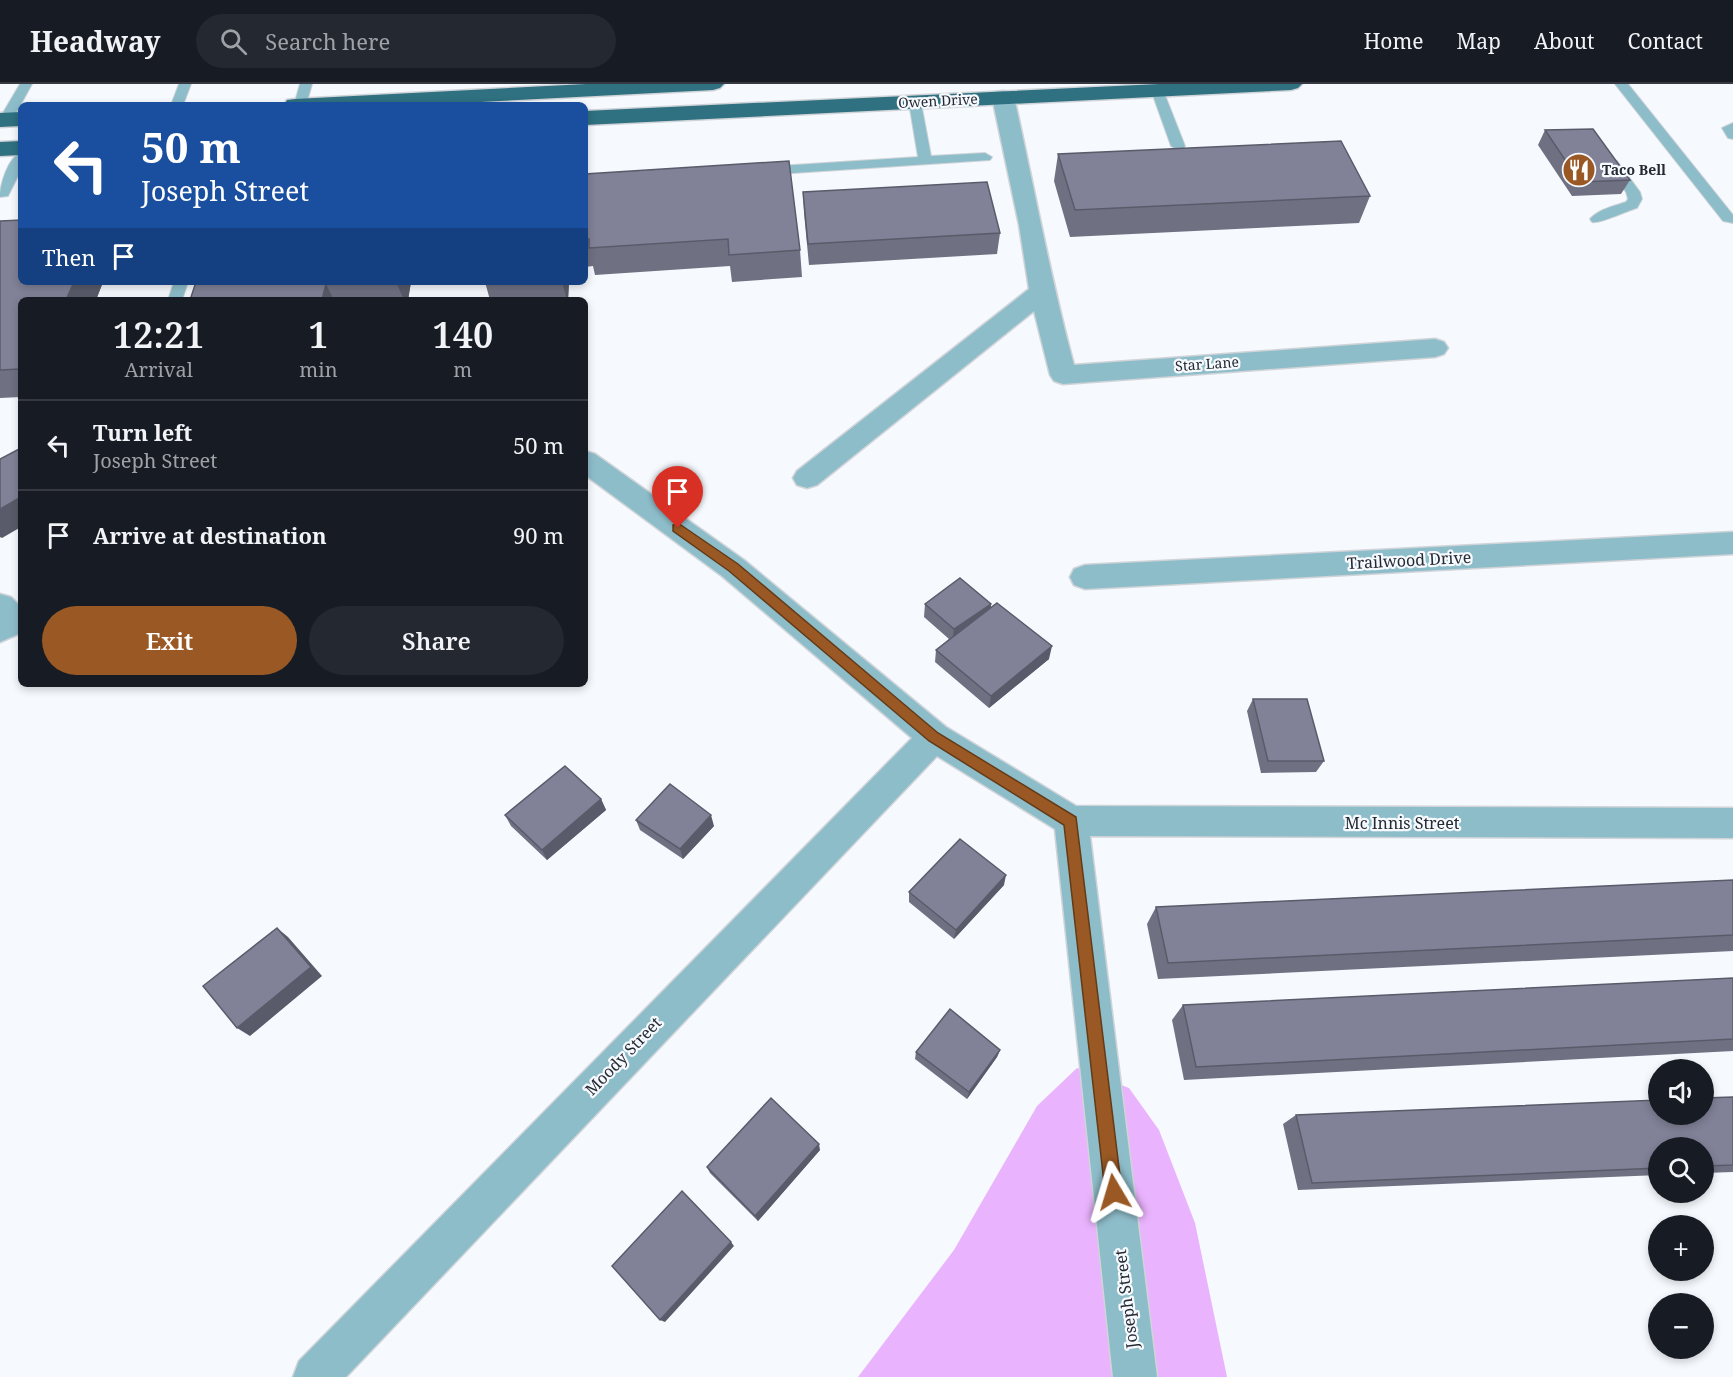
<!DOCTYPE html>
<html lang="en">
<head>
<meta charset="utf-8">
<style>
	body { margin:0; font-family:"Noto Serif",serif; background:#242831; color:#f1f3f6; height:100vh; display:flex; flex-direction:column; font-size:22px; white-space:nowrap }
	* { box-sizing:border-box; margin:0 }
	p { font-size:20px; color:#9ea1a6 }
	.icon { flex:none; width:33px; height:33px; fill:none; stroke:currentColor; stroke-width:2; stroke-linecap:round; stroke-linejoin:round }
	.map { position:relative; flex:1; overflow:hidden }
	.sheet { position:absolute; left:18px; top:213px; width:570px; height:390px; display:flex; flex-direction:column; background:#171b24; border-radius:9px; box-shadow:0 3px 9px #0003 }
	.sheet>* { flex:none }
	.guide { position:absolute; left:18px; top:18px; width:570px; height:183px; border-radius:9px; box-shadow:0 3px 9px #0003; background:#1a4fa0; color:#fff; overflow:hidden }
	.buttons { position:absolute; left:1648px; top:975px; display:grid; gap:12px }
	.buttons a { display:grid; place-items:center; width:66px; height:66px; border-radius:50%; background:#171b24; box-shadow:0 3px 9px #0003; font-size:30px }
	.pin { position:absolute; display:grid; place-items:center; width:51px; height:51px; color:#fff; margin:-62px -26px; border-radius:50% 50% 50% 0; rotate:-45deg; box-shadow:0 0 6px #0007 }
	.pin .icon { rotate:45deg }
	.me { position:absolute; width:66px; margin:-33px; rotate:353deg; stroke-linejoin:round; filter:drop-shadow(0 0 4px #0008) }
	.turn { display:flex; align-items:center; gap:21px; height:126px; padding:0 24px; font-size:27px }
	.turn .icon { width:78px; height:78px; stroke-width:2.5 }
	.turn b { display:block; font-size:42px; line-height:51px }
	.then { display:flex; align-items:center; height:57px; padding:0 24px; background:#0003; gap:12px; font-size:22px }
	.eta { display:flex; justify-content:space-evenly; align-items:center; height:102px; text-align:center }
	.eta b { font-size:36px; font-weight:600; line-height:42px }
	.primary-button { display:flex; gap:12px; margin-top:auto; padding:12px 24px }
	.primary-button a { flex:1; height:69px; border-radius:36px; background:#9a5924; color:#fff; font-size:24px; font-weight:600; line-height:69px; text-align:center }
	.primary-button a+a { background:#242831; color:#f1f3f6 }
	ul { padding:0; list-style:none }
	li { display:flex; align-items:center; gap:18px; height:90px; padding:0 24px; border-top:2px solid #363941 }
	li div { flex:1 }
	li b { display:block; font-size:22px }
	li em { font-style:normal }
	header { display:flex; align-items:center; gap:36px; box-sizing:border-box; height:84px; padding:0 30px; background:#171b24; border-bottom:2px solid #363941 }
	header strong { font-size:28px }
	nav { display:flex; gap:33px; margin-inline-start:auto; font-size:21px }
	.search { width:420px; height:54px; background:#242831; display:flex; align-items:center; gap:15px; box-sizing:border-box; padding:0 21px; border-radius:33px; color:#9ea1a6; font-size:22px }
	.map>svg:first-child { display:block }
	.forest { fill:#e9b3fd }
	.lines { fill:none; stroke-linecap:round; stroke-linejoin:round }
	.lane-casing { stroke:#d0d4d8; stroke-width:2 }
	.street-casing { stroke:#d0d4d8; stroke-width:3 }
	.highway-casing { stroke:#d0d4d8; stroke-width:3 }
	.lane { fill:#8ebdca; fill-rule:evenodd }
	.street { fill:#8ebdca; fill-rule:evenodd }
	.highway { fill:#2f7081; fill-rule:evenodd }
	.wall { fill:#6f7082 }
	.shaded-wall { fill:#5a5b6a }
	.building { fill:#818297; stroke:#5a5b6a; stroke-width:1.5 }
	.route { fill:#9a5924; stroke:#643a17; stroke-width:1.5 }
	.labels { text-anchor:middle; stroke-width:4.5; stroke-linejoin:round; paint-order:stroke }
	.far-street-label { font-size:14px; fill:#232a31; stroke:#f6f9fd }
	.far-poi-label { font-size:14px; font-weight:bold; fill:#232a31; stroke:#f6f9fd; text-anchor:start }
	.street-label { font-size:16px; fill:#232a31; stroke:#f6f9fd }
</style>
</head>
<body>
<header>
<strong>Headway</strong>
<div class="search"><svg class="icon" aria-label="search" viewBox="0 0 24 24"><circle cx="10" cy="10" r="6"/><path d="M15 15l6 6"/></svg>Search here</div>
<nav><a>Home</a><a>Map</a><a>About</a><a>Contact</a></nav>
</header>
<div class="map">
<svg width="1733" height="1293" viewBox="0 0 1733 1293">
	<rect width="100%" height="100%" fill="#f6f9fd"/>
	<!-- forest -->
	<path class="forest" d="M1077,984l52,20 30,42 36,93 32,154h-369l96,-127 83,-144z"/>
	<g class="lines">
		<!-- lane casing -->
		<g class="lane-casing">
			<path id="lane" d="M20,0h12l-21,38h-10l-1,-4z
				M179,0h12l-8,21h-12z
				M300,0h12l-6,21h-12z
				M1615,0h13l105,131v8l-10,-2z
				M1157,2l6,4 22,56 -2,3 -5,1 -7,-4 -20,-56z
				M915,15l6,4 10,53 54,-3 7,4 -2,3 -227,15 -7,-4 7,-4 155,-10 -9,-54z
				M1733,39v16l-5,-1 -6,-10z
				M21,69v17l-13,26 -8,1c0,-12 8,-40 21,-44z
				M1612,76l5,1 23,31 2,7 -5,9c-11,3 -37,16 -45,14l-2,-3c9,-10 24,-13 36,-17l2,-3 -2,-7 -21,-28z
				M174,198h14l-6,18h-14z"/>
		</g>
		<!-- street casing -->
		<g class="street-casing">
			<path id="street" d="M1003,7l8,1 3,5c20,89 36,180 60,268l361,-26 9,3 4,6 -4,6 -9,3 -372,27 -9,-3 -4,-6 -16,-64 -217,174 -10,3 -10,-3 -4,-7 4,-7 232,-182 -10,-64 -27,-128 3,-5z
				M585,367l10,3 149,106 202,167 130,79 657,2v30l-643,-2 67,541h-44l-58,-548 -118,-73 -591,621h-53l6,-16 613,-623 -190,-162 -137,-101z
				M1733,448v22l-648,35 -11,-4 -4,-8 4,-8 11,-4z
				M0,510l11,3 10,10v26l-21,9z"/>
		</g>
		<!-- highway casing -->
		<g class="highway-casing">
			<path id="highway" d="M586,0h138l-4,4 -7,2 -290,15h-139l3,-5 8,-1z
				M1159,0h143l-4,4 -7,2 -706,35v-14z
				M21,28v14l-21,1v-14z
				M21,57v14l-21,1v-14z"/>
		</g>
		<!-- lane -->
		<use href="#lane" class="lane"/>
		<!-- street -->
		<use href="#street" class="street"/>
		<!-- highway -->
		<use href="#highway" class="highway"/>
	</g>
	<!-- wall -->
	<path class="wall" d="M1545,46l85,50 -9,14 -49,2 -34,-51z
		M1058,70l312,42 -11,27 -289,14 -16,-56z
		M585,90l215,76 2,27 -70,5 -2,-16 -135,9 -2,-9 -8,1z
		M803,108l197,41 -3,21 -188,11 -5,-52z
		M0,137l21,61h82l-7,18h-75v97l-21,1z
		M196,198h215l-3,18h-218z
		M485,198h84l-1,18h-78z
		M925,520h66v4l58,51 -60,49 -54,-46 1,-12 13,-11 -25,-22z
		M1253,615l71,62 -8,11 -55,1 -14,-62z
		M601,715l5,11 -59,50 -36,-34 -6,-11z
		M636,736l78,6 -31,33 -43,-29z
		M1733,796v71l-575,28 -11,-55 9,-17z
		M1004,801l-50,54 -45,-37v-10z
		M1733,894v73l-549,29 -12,-60 11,-15z
		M1000,966l-3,7 -30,42 -52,-40 1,-7z
		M1733,1013v75l-29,1v-25h-45v27l-361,15 -15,-66 13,-9z
		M820,1066l-62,71 -48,-48 -3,-6z"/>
	<!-- shaded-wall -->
	<path class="shaded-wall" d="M74,198h29l-7,18h-30z
		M396,198h15l-3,18h-4z
		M562,198h7l-1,18h-1z
		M326,200l8,16h-12z
		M21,413v30l-19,11 -2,-1v-28z
		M991,520l-2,13 -37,25 2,-13z
		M1052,562l-3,13 -60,49 2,-12z
		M601,715l5,11 -59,50 -5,-10z
		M711,731l3,11 -31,33 -3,-10z
		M1006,791l-2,10 -50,54 2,-9z
		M277,844l11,9 34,39 -72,60 -13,-8z
		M1000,966l-3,7 -30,42 2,-7z
		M819,1060l1,6 -62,71 -3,-5z
		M731,1158l3,4 -69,76 -5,-2z"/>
	<!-- building -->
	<path class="building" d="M1593,45l37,51 -50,2 -35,-52z
		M1341,57l29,55 -295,14 -17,-56z
		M789,77l11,89 -71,5 -1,-16 -139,9v-9h-4v-65z
		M987,98l13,51 -192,11 -5,-52z
		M21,136v62h53l-8,18h-45v69l-21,1v-149z
		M196,198h161l-31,2 -4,16h-132z
		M21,364v49l-21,12v-50z
		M960,494l31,26 -37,25 -29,-25z
		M997,519l55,43 -61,50 -55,-46z
		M1253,615h54l17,62h-56z
		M565,682l36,33 -59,51 -37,-35z
		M670,700l41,31 -31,34 -44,-29z
		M960,755l46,36 -50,55 -47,-38z
		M1733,796v55l-565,28 -12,-56z
		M277,844l34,39 -74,61 -34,-42z
		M1733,894v61l-537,28 -13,-62z
		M950,925l50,41 -31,42 -53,-40z
		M1733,1013v68l-29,1v-18h-45v20l-347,15 -16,-68 363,-15v14h45v-16z
		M771,1014l48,46 -64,72 -48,-49z
		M682,1107l49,51 -71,78 -48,-54z"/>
	<!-- route -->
	<path class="route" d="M678,439l60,41 200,169 138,84 46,375 -2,6 -6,2 -6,-2 -3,-6 -41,-367 -135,-84 -200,-170 -56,-40v-6z"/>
	<!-- icons -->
	<defs>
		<g id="restaurant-disc" transform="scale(1.725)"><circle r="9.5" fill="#9a5924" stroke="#f6f9fd"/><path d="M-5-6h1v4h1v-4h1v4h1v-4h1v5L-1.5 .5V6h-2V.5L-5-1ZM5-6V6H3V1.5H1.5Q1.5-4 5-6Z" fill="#fff"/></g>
	</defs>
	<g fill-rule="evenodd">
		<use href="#restaurant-disc" x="1579" y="86"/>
	</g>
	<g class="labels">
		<!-- far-street labels -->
		<g class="far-street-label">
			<text transform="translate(938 17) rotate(-3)" y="5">Owen Drive</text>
			<text transform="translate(1207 280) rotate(-4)" y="5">Star Lane</text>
		</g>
		<!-- far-poi labels -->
		<g class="far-poi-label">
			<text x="1602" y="91">Taco Bell</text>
		</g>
		<!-- street labels -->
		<g class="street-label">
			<text transform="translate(1409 476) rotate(-3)" y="6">Trailwood Drive</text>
			<text x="1402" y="745">Mc Innis Street</text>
			<text transform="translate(623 972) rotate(-46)" y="6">Moody Street</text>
			<text transform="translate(1126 1215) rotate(-97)" y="6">Joseph Street</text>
		</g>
	</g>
</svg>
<div class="buttons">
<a><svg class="icon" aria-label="sound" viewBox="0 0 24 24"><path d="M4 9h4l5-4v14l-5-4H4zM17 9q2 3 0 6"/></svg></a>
<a><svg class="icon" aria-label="search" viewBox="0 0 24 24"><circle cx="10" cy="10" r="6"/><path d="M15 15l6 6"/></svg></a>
<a>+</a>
<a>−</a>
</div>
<div class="pin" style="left:678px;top:444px;background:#d93025"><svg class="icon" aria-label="arrive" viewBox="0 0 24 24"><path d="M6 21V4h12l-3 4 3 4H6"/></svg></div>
<svg class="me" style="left:1114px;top:1108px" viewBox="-20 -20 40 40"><path d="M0-17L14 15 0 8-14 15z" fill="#9a5924" stroke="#fff" stroke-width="4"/></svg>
<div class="guide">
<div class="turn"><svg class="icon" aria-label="left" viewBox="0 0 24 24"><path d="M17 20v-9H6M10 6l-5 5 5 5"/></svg><div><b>50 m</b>Joseph Street</div></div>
<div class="then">Then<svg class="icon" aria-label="arrive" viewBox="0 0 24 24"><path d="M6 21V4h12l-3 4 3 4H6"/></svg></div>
</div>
<section class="sheet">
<div class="eta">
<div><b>12:21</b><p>Arrival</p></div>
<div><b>1</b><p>min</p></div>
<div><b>140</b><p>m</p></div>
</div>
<ul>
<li><svg class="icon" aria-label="left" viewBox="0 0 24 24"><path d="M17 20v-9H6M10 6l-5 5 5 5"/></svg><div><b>Turn left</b><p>Joseph Street</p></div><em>50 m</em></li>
<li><svg class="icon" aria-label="arrive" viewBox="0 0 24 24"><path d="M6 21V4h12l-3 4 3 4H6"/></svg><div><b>Arrive at destination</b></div><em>90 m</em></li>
</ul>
<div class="primary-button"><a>Exit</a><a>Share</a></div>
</section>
</div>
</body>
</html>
